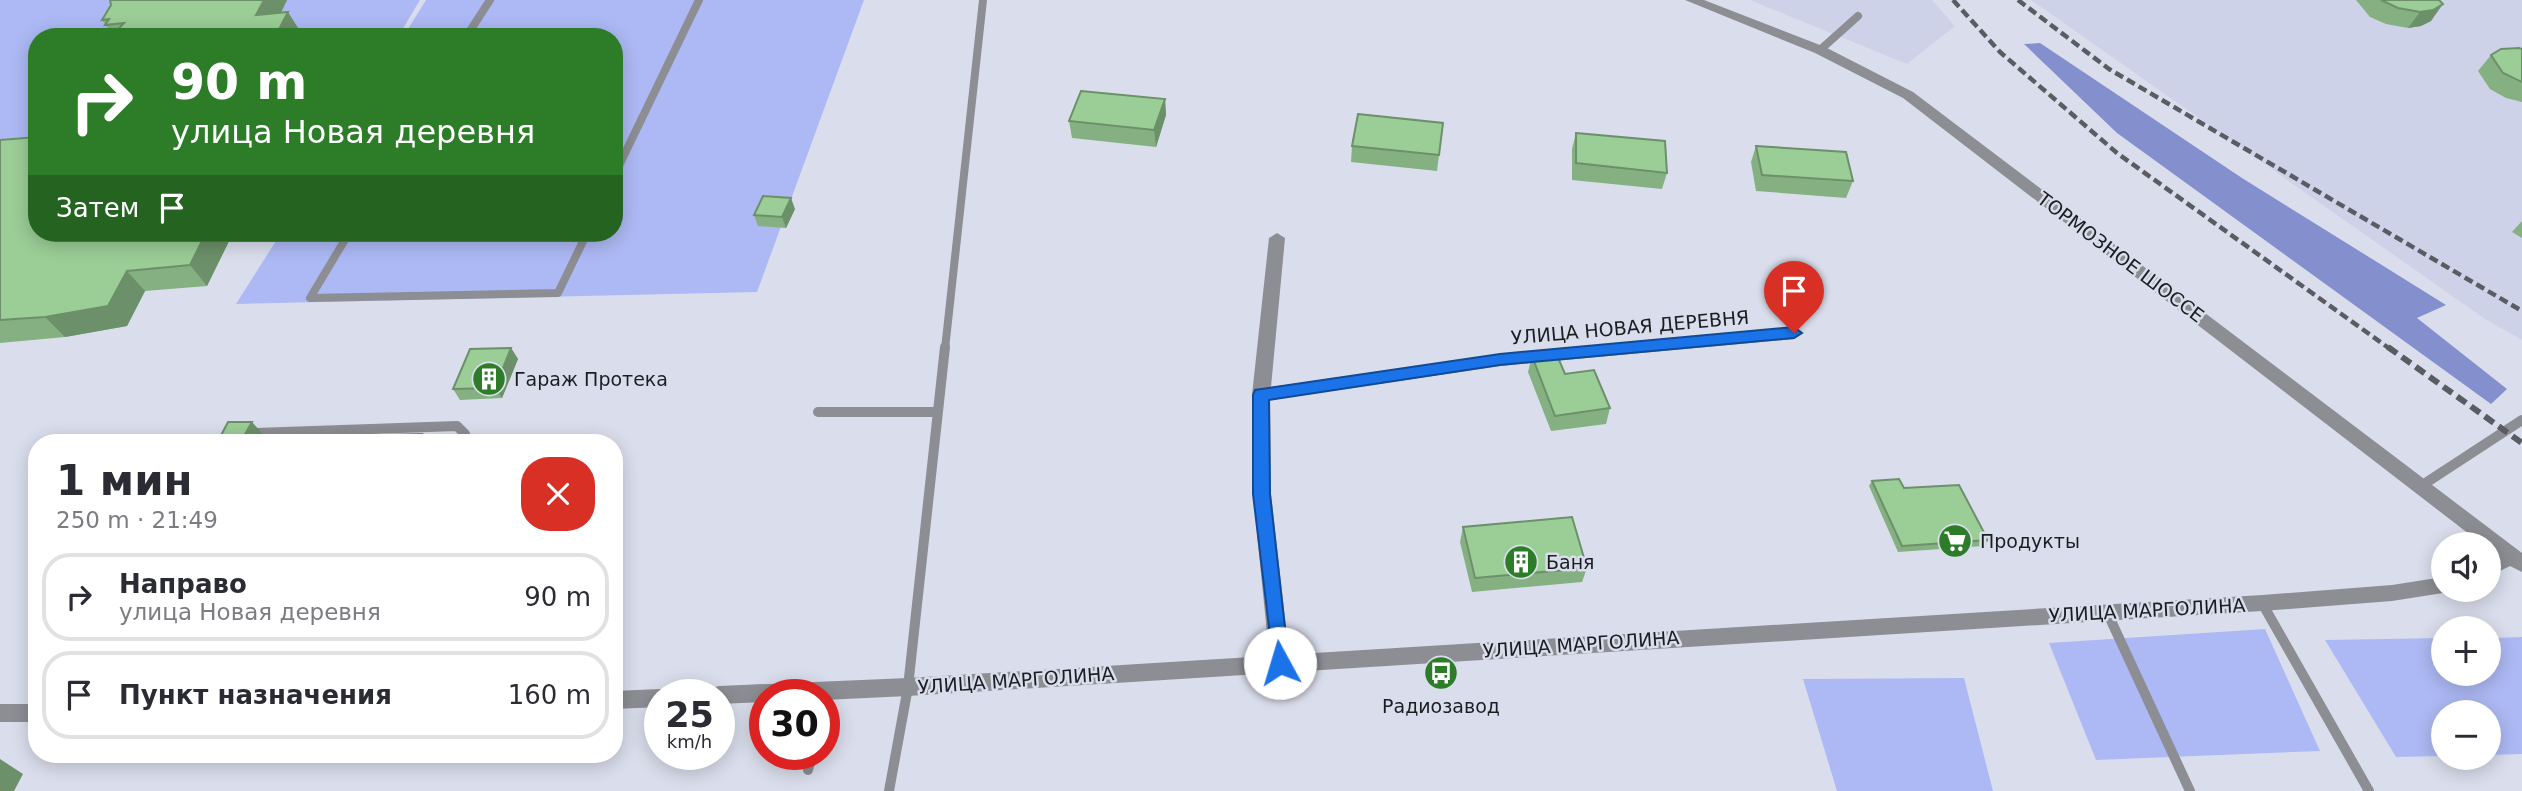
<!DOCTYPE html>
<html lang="ru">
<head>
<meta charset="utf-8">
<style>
	body { margin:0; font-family:"DejaVu Sans",sans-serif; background:#f7f7f7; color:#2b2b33; height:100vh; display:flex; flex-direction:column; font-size:26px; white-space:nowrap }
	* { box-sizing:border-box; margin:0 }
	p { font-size:23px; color:#7c7c81 }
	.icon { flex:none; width:38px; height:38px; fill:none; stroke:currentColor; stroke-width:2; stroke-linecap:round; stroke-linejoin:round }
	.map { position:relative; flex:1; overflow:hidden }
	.panel { position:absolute; left:28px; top:434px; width:595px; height:329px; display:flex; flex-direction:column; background:#fff; border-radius:28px; box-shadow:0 4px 18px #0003 }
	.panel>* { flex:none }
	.hud { position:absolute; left:28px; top:28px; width:595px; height:214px; border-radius:28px; box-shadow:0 4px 18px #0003; background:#2d7d28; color:#fff; overflow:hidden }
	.buttons { position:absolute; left:2431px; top:532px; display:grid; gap:14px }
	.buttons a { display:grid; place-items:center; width:70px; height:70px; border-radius:50%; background:#fff; box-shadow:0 4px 18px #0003; font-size:35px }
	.speed { position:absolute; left:644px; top:679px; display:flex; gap:14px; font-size:35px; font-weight:700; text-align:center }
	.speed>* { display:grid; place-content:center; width:91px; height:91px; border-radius:50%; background:#fff; box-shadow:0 4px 18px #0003; line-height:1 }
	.speed small { font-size:18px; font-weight:400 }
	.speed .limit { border:10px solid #d22; background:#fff; color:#111 }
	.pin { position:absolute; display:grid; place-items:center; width:60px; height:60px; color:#fff; margin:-72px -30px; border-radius:50% 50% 50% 0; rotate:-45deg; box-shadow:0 0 7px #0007 }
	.pin .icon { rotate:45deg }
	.me { position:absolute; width:77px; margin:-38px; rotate:354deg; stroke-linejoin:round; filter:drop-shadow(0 0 5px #0008) }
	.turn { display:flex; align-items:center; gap:24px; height:147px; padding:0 28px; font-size:32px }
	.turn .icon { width:91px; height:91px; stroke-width:2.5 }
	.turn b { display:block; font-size:49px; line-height:60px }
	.then { display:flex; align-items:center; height:66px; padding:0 28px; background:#0003; gap:14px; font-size:26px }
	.round { display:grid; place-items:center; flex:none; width:74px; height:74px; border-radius:28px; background:#f7f7f7 }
	.head { display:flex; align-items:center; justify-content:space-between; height:119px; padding:0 28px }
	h1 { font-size:42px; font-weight:800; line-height:52px }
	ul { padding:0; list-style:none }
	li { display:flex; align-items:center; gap:21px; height:88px; margin:0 14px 10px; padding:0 14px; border:4px solid #e1e1e2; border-radius:28px }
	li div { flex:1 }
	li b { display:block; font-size:26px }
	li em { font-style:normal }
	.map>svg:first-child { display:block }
	.built { fill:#ced2e8 }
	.green { fill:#adb9f4 }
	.water { fill:#848fcd }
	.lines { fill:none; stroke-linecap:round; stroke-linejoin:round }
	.service-far1 { stroke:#8c8e94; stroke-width:8 }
	.service { stroke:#8c8e94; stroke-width:10 }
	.minor { fill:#8c8e94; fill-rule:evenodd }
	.tertiary { fill:#8c8e94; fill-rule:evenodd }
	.rail-far1 { stroke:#5a5c64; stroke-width:4.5; stroke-dasharray:9 4.5; stroke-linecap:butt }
	.rail { stroke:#5a5c64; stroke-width:6; stroke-dasharray:11 6; stroke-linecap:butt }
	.wall { fill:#85b081 }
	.shaded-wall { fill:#6c9069 }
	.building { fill:#9bcd96; stroke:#6c9069; stroke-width:2 }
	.route { fill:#1a73e8; stroke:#114b97; stroke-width:2 }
	.labels { text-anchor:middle; stroke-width:5; stroke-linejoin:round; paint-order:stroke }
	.street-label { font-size:19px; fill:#1c1d22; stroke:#dadeec }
	.poi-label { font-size:19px; fill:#1c1d22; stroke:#dadeec; text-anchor:start }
</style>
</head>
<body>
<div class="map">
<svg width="2522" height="791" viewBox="0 0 2522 791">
	<rect width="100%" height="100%" fill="#dadeec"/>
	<!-- built -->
	<path class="built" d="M1750,0h182l23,26 -48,38z
		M2031,0h491v340l-37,-21z"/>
	<!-- green -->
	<path class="green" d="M0,0h420l-22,37h-361v105l-37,3z
		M426,0h438l-107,292 -521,12 45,-71h333v-196h-211z
		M2265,629l55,122 -224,9 -47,-117z
		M2522,637v117l-33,1 -1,-43h-45v44l-47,1 -71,-117 118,-2v36h45l1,-36z
		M1964,678l29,113h-156l-34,-112z"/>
	<!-- water -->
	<path class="water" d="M2040,43l202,135 204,127 -29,13 90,71 -16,15 -374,-271 -93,-89z"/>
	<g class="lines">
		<!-- service-far1 -->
		<path class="service-far1" d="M466,37l24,-37
			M1820,50l38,-34
			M614,176l85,-176
			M349,233l-39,65 248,-5 29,-60
			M945,349l38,-349"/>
		<!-- service -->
		<path class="service" d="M818,412h119
			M256,433l201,-7 8,8 -1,9
			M2421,486l101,-66
			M2262,603l107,188
			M2107,612l83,179
			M808,770l4,-16
			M889,791l19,-104 37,-340"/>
		<!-- minor -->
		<path class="minor" d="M1277,233l8,5 -14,149 229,-33 294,-27 8,6 -8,6 -294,27 -230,34 1,94 19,169 -3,6 -7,3 -7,-3 -3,-6 -17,-169 -1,-99 17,-157z"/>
		<!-- tertiary -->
		<path class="tertiary" d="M1685,0h19l121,47 88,45 609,461v19l-12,-6 -22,11v-18l8,-4 -8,-6v-5h-6l-579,-446 -88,-45z
			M2443,577v13h7l-7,3 -51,8 -130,10 -1354,85 -84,4v-5h-59v7l-46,2v-9h-10l3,-7 7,-2 189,-8 1354,-83 130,-10z
			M660,689l9,6h-9v12l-46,2v-18z
			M0,704h37v18h-37z"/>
		<!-- rail-far1 -->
		<path class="rail-far1" d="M1953,0l47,52 117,101 273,196
			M2018,0l91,69 413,242"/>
		<!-- rail -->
		<path class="rail" d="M2388,347l134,96"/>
	</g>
	<!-- wall -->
	<path class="wall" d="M287,0l-6,13 7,-1 13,21 -2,4h-188l2,-2 -11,-15 9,-15z
		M2356,0h83l-8,21 -10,5 -13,2 -22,-4 -16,-7z
		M2522,49v53l-16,-4 -16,-9 -12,-18 13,-16z
		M1165,99l1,16 -10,32 -84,-9 -3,-17z
		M1443,123l-6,48 -86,-9 1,-16z
		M1576,133l91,40 -5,16 -90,-9v-31z
		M0,140l233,93 -26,53 -62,5 -18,35 -62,11 -65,6z
		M1756,146l97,35 -7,17 -90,-7 -5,-29z
		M795,209l-9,19 -28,-2 -4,-11z
		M2522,221v17l-10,-6z
		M511,348l7,11 -16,39 -42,2 -7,-11z
		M1532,356l33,18 45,34 -4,16 -55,7 -23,-59z
		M1872,481l116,59 -4,6 -86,6 -29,-66z
		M1463,527l124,41 -5,14 -110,10 -12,-50z"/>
	<!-- shaded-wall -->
	<path class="shaded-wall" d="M264,0h23l-18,36 -13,-21z
		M2443,4l-12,17 -10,5 -13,2 12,-16z
		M288,12l13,21 -2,4h-24z
		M1165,99l1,16 -10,32 -2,-17z
		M791,198l4,11 -9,19 -4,-11z
		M206,233h27l-26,53 -17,-21z
		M127,271l18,20 -18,35 -62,11 -20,-20z
		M511,348l7,11 -16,39 -7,-10z
		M252,422l17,19 -1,2h-28z
		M422,434l7,9h-11z
		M0,759l23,15 -9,17h-14z"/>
	<!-- building -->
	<path class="building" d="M110,0h154l-8,15 32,-3 -13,25h-164l13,-14 -19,2 4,-6 -7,1 9,-15z
		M2381,0h58l4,4 -10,6 -13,2 -22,-4z
		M2519,48l3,1v33l-19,-9 -12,-18 10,-6z
		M1081,91l84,8 -11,31 -85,-9z
		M1358,114l85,9 -4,32 -87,-9z
		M1576,133l89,8 2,32 -91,-10z
		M37,137v96h169l-16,32 -63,6 -19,35 -63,11 -45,3v-180z
		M1756,146l90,6 7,29 -91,-6z
		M763,196l28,2 -9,19 -28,-2z
		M511,348l-16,40 -42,1 17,-40z
		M1556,353l9,21 29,-4 16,38 -55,8 -23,-60z
		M228,422h24l-12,21h-23z
		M422,434l-4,9h-73l3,-7z
		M1899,479l5,9 55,-3 29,55 -86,6 -30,-65z
		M1572,517l15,51 -112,10 -12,-51z"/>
	<!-- route -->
	<path class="route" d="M1794,327l8,6 -8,5 -294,27 -231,35 1,94 19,169 -2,6 -7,2 -6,-2 -21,-175v-99l2,-5 245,-36z"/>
	<!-- icons -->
	<defs>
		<g id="building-disc" transform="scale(1.75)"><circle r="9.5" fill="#2d7d28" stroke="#dadeec"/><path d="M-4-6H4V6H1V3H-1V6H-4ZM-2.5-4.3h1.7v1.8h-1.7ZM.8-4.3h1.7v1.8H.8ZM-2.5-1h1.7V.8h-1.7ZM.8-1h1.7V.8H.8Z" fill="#fff"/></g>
		<g id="supermarket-disc" transform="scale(1.75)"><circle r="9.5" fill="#2d7d28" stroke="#dadeec"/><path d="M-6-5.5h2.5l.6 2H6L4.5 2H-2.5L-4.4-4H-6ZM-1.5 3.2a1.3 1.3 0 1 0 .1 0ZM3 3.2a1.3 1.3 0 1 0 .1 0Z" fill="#fff"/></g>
		<g id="bus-disc" transform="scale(1.75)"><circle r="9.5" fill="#2d7d28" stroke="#dadeec"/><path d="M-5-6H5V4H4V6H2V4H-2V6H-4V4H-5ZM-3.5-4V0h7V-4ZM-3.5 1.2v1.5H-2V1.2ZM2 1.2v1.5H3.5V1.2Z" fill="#fff"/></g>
	</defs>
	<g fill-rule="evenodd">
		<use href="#building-disc" x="489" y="379"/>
		<use href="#supermarket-disc" x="1955" y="541"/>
		<use href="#building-disc" x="1521" y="562"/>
		<use href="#bus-disc" x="1441" y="673"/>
	</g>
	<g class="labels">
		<!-- street labels -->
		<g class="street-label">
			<text transform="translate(2121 257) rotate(37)" y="7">ТОРМОЗНОЕ ШОССЕ</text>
			<text transform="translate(1630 327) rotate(-5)" y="7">УЛИЦА НОВАЯ ДЕРЕВНЯ</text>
			<text transform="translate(2147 610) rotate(-3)" y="7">УЛИЦА МАРГОЛИНА</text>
			<text transform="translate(1581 644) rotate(-4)" y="7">УЛИЦА МАРГОЛИНА</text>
			<text transform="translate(1016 680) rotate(-4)" y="7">УЛИЦА МАРГОЛИНА</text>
		</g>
		<!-- poi labels -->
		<g class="poi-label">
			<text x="514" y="386">Гараж Протека</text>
			<text x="1980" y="548">Продукты</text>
			<text x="1546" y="569">Баня</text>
			<text x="1441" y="713" text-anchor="middle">Радиозавод</text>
		</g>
	</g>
</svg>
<div class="buttons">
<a><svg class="icon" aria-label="sound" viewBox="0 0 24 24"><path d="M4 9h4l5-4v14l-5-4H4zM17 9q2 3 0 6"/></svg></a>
<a>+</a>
<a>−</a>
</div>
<div class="speed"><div>25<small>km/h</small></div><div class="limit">30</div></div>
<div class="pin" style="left:1794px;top:333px;background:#d93025"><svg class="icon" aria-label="arrive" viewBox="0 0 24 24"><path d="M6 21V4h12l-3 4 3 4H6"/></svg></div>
<svg class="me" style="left:1280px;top:663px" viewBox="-20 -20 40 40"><circle r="19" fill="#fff"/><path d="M0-13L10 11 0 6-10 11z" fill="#1a73e8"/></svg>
<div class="hud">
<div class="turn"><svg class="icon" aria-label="right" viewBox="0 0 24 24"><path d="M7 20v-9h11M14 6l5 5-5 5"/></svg><div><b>90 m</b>улица Новая деревня</div></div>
<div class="then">Затем<svg class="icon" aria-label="arrive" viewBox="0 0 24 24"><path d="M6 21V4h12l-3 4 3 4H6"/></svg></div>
</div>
<section class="panel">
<div class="head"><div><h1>1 мин</h1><p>250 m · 21:49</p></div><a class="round" style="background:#d93025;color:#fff"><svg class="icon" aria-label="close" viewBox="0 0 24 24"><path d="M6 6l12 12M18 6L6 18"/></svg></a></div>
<ul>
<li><svg class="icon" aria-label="right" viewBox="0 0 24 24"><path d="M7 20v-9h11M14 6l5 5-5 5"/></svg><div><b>Направо</b><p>улица Новая деревня</p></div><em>90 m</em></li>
<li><svg class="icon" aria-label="arrive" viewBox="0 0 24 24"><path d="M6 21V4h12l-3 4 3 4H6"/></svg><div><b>Пункт назначения</b></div><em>160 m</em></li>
</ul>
</section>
</div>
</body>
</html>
